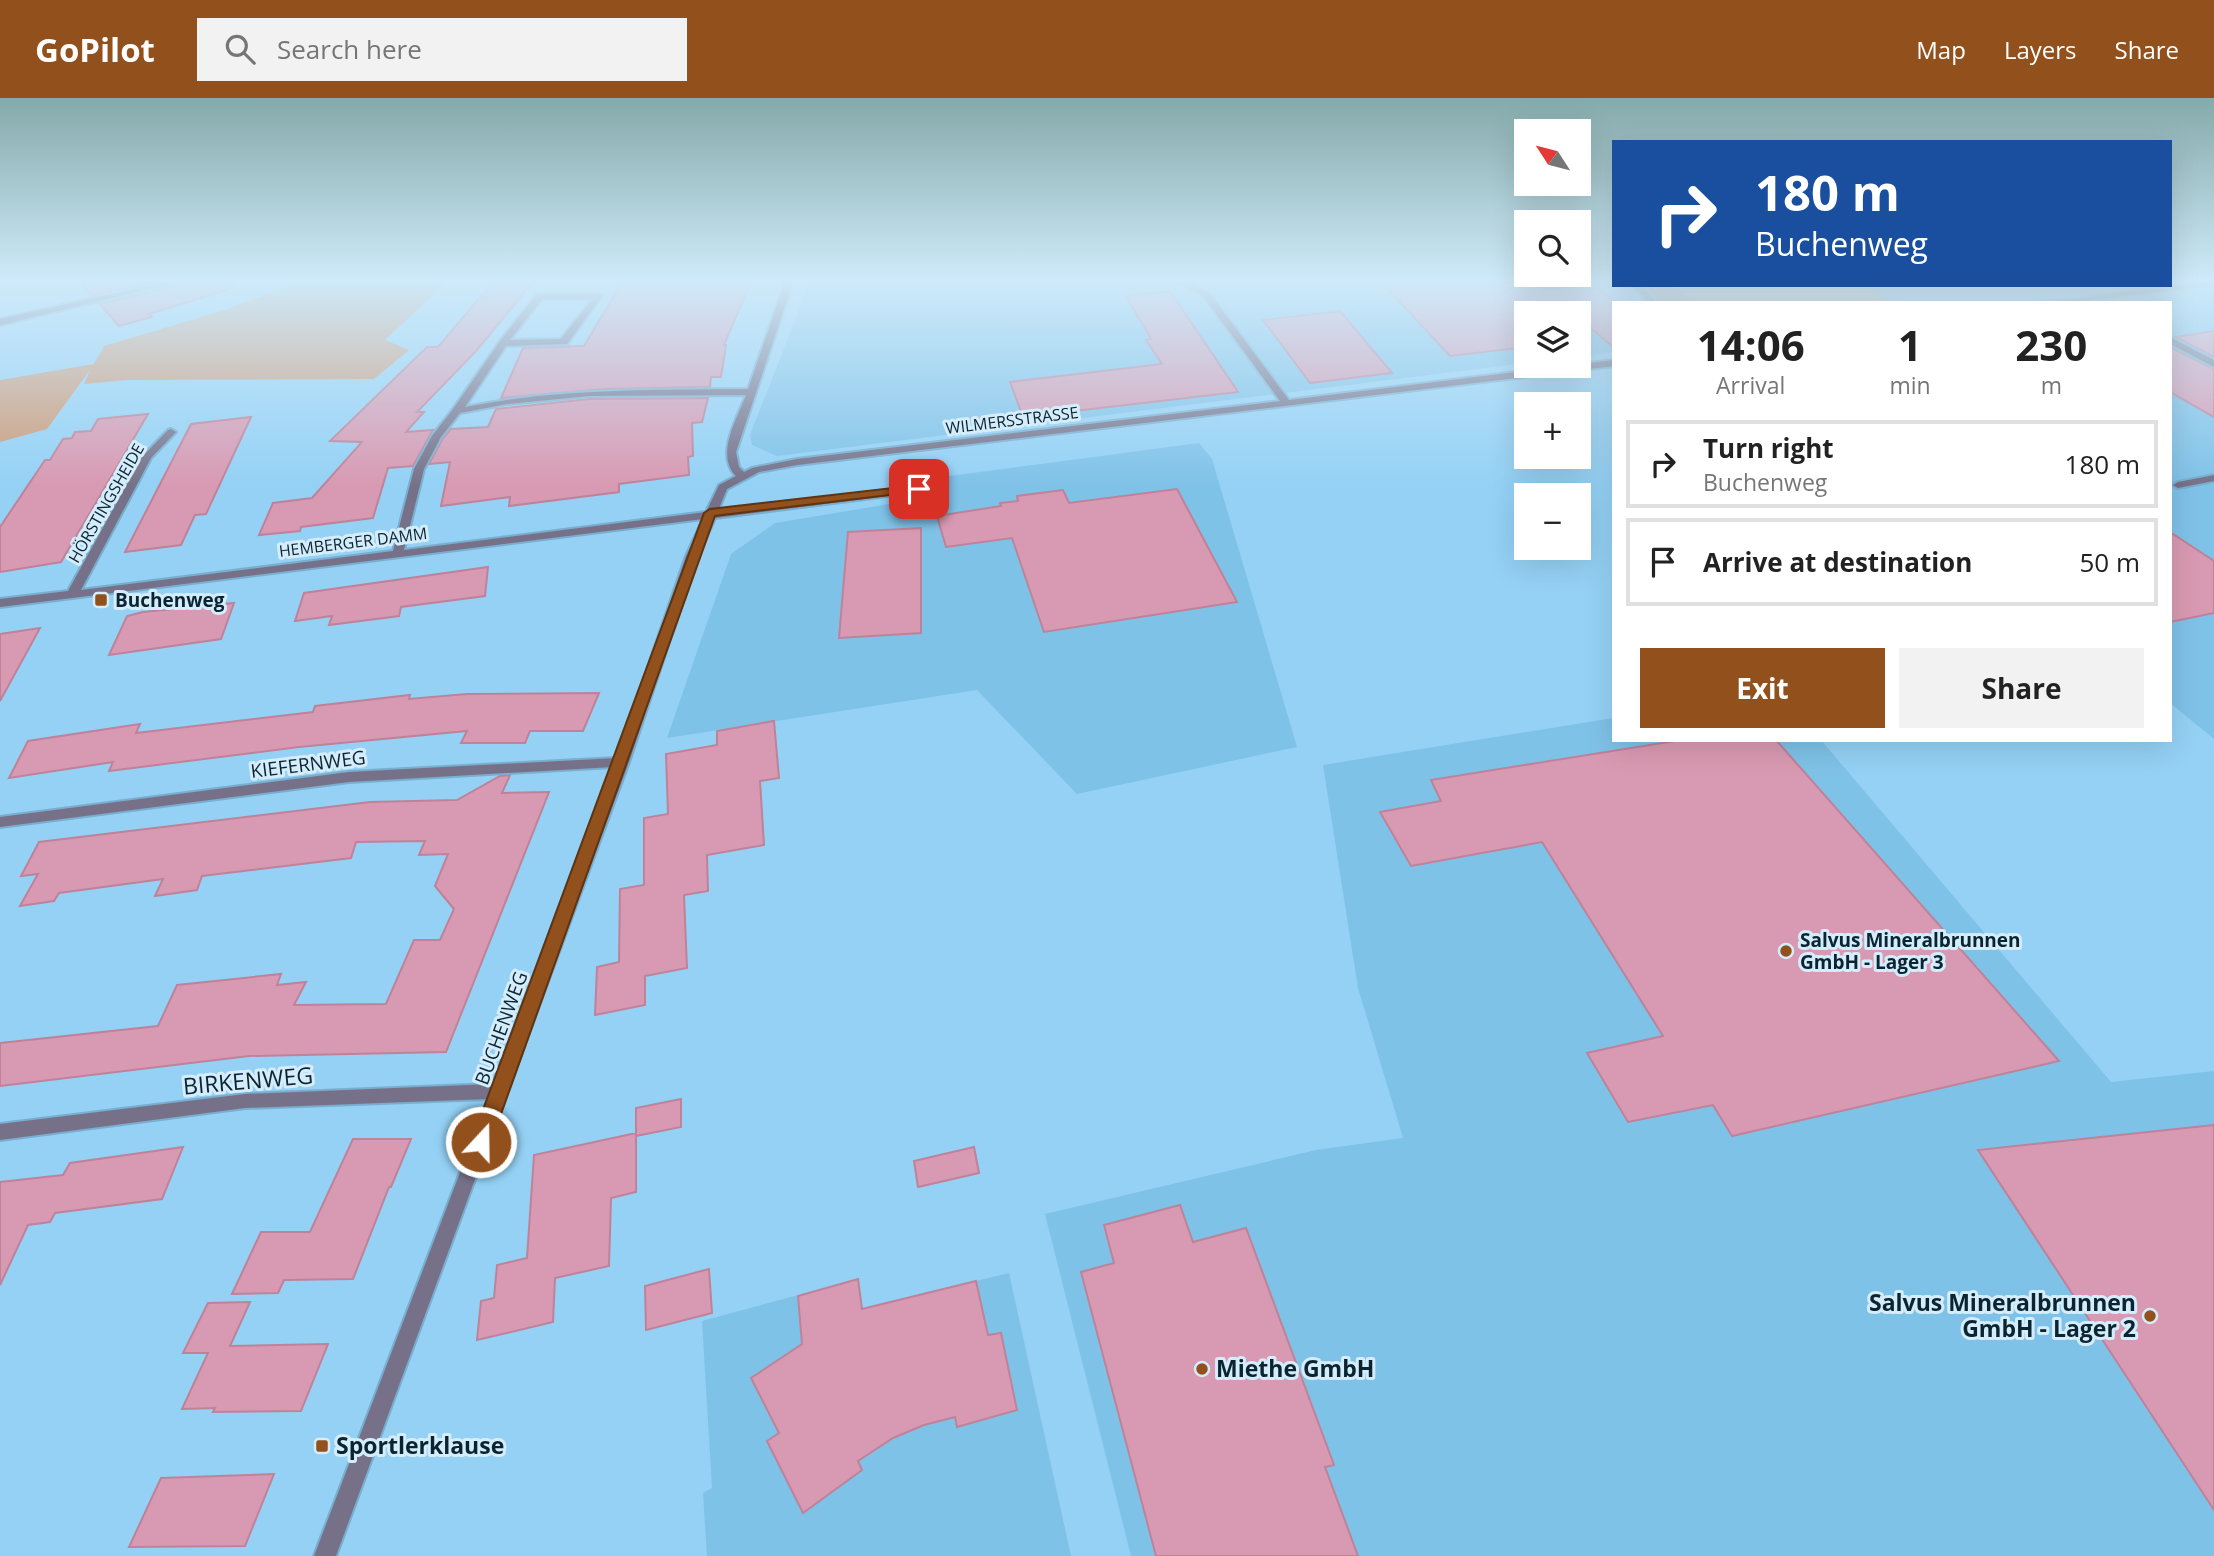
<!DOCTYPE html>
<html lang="en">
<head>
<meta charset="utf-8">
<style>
	body { margin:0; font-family:"Open Sans",sans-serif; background:#f2f2f2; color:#222; height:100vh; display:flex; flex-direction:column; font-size:26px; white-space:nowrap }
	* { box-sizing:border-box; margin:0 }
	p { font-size:23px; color:#767676 }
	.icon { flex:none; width:38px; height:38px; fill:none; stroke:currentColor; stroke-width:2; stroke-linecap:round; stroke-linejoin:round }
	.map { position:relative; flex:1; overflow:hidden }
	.drawer { position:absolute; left:1612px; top:203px; width:560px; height:441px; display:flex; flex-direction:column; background:#fff; border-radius:0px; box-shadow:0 7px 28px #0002 }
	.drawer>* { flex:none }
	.hud { position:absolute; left:1612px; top:42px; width:560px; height:147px; border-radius:0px; box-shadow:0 7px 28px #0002; background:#1a4fa0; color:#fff; overflow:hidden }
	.needle { width:46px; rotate:306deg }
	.controls { position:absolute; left:1514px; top:21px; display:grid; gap:14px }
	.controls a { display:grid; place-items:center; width:77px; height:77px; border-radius:0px; background:#fff; box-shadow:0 7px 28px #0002; font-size:35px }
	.pin { position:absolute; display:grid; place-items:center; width:60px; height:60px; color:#fff; margin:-30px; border-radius:14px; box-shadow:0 4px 10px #0006 }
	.me { position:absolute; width:77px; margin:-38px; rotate:21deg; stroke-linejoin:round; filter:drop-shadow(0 0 5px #0008) }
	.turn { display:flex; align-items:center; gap:24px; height:147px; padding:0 28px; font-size:32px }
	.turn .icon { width:91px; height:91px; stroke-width:2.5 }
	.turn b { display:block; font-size:49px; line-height:60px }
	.eta { display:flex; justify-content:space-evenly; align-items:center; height:119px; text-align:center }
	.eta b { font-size:42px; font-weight:700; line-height:49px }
	.action { display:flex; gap:14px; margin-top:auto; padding:14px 28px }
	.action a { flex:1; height:80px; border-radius:0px; background:#91501c; color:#fff; font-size:28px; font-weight:700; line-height:80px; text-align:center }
	.action a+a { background:#f2f2f2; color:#222 }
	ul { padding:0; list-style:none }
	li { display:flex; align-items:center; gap:21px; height:88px; margin:0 14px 10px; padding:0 14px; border:4px solid #e0e0e0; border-radius:0px }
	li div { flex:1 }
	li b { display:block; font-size:26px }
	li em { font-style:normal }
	header { display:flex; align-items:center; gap:42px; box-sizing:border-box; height:98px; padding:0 35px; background:#91501c; color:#fff }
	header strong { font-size:33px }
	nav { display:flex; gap:38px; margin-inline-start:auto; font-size:24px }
	.search { width:490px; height:63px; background:#f2f2f2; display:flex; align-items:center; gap:18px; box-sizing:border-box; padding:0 24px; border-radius:0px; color:#767676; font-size:26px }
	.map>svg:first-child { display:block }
	.built { fill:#7fc2e8 }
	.green { fill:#cd9a78 }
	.forest { fill:#c07e50 }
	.building { fill:#d89ab2; stroke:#be8299; stroke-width:2 }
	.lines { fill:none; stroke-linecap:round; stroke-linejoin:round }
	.lane-casing { stroke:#79aece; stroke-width:4 }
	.street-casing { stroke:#79aece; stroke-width:4 }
	.lane { fill:#767189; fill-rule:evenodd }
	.street { fill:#767189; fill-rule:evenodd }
	.route { fill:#91501c; stroke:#5e3412; stroke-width:2 }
	.poi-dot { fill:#91501c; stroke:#d5edfb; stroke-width:2.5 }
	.labels { text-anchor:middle; stroke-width:6; stroke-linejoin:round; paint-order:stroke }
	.far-street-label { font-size:16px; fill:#0b2432; stroke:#d5edfb }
	.poi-label { font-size:19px; font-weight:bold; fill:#0b2432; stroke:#d5edfb; text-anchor:start }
	.street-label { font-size:19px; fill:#0b2432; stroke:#d5edfb }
	.near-street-label { font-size:23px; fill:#0b2432; stroke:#d5edfb }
	.near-poi-label { font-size:23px; font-weight:bold; fill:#0b2432; stroke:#d5edfb; text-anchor:start }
</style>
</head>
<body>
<header>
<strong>GoPilot</strong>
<div class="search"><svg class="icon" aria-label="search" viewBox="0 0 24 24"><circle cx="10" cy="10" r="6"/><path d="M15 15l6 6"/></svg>Search here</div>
<nav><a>Map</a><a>Layers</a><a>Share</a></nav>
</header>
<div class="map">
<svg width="2214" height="1458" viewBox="0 0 2214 1458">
	<rect width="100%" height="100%" fill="#94d1f5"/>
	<!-- built -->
	<path class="built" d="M810,184h803l1,3h7l17,18h-24l-1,49 -34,5 -1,-44h-52v50l-749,93 -25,-11 -2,-10z
		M2170,184h44v457l-44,-36v-400h-278l-28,-18h306z
		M1199,345l13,16 85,288 -220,47 -100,-104 -310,48 64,-184 44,-31 144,-24v-19z
		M1613,620l1,22h207l290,342 103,-11v485h-1083l-86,-342 271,-64 87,-12 -45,-150 -35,-223z
		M1009,1175l62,283h-364l-4,-63 9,-5 -10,-167 156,-42 3,21 -10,3 1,8z"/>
	<!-- green -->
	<path class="green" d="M298,184h149l-62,58 24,10 -35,29 -248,1 -42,4 6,-14 -43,59 -47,13v-62l94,-16 10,-18 121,-36z
		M1675,187h189l28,18h-200z"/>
	<!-- forest -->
	<path class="forest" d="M1637,187h38l17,18h-39z"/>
	<!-- building -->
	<path class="building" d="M80,184h74l-62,14z
		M181,184h51l1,6 -84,26 3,3 -33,9 -19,-22 79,-19z
		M493,184h40l-56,68 -60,62h7l-18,20 27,-2 -20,36 -25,2 -15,50 -72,9 -1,4 -41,4 14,-32 39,-5 50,-56 -32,-1 97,-94h11z
		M622,184h129l-27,63h2l-5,32h-10l-1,10 -104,2 -105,9 22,-50 61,-2z
		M1381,184h210l23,19v47l-36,-31v-4h-52v34l-76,9z
		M1170,193l68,101 -215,25 -13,-35 152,-18 -16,-24 5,-1 -25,-43z
		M1340,213l52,62 -82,10 -47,-63z
		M2214,233v26l-38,-20z
		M2170,249l44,22v48l-44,-25z
		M708,300l-6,24 -10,1 1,33 -5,1 1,18 -70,9v8l-110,14 1,-9 -69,9 9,-44 -21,2 14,-26 8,-9 37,-2 8,-18 93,-10z
		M148,316l-87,148 -61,10v-45l45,-67h5l13,-21 9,-1 3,-6 16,-1 7,-12z
		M251,319l-45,97 -11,1 -14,30 -56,7 66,-128z
		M1177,391l60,113 -193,30 -32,-94 -66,9 -9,-31 64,-10 -1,-3 18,-2 -1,-5 46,-6 6,13z
		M921,430v105l-82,5 9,-106z
		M2170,434l44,29v52l-44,9z
		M488,469l-3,29 -84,11 -2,9 -70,9 3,-9 -37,5 9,-28z
		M234,505l-13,36 -112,16 18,-39 16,-4z
		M40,530l-40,73v-67z
		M599,595l-16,38h-53l-5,12h-64l6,-12 -168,16 -190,24 4,-9 -104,16 19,-37 112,-17 -4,9 177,-21 2,-6 95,-11 -1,4 58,-5z
		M774,623l5,57 -19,3 4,64 -57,10 1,36 -24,4 3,73 -42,8v29l-50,10 2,-48 22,-5 1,-73 24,-4v-67l24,-4 -2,-60 51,-9v-14z
		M1681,642h95l283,321 -327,75 -19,-31 -85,17 -41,-69 76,-17 -121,-194 -131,24 -31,-54 61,-11 -10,-21z
		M510,677l-8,18 47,-1 -103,260 -197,4 -249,30v-43l158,-17 19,-41 104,-11 -4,11 29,-3 -12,23 92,-1 28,-64h26l14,-31 -19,-23 13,-32 -29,1 6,-14 -69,1 -5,16 -149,18 -5,14 -42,6 8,-17 -104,14 -5,8 -34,5 18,-32 -17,2 18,-34 331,-40 87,-2 43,-24z
		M681,1001v28l-45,9v-28z
		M2214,1027v385l-236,-360z
		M636,1035v59l-25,6 -2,68 -54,12 -2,44 -76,18 4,-39 13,-3 3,-33 30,-7 7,-103z
		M353,1041h58l-20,48h-2l-36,92 -69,1 -6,13 -46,1 29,-62h49z
		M183,1049l-21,52 -107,14 -5,9 -22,3 -28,60v-103l63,-7 7,-12z
		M974,1049l5,26 -61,14 -4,-26z
		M1180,1107l13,37 53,-14 88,237 -9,2 33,89h-202l-75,-284 33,-9 -10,-38z
		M709,1171l3,44 -66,17 -1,-44z
		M858,1181l4,30 114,-28 12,54 13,-2 16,77 -60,17 -2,-10 -31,8 -31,13 -35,23 4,9 -59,43 -36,-72 12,-8 -28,-55 51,-34 -4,-48z
		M250,1204l-20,44 98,-2 -27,67 -88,1 2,-4 -33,1 26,-56h-25l25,-50z
		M274,1376l-29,72 -116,1 32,-69z"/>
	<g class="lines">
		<!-- lane casing -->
		<g class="lane-casing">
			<path id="lane" d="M1177,184h16v3l-4,2z"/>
		</g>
		<!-- street casing -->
		<g class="street-casing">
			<path id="street" d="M165,184h13l-178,43v-6z
				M785,184h8l-57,170 3,15 5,5 8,-4 45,-9 483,-58 -77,-105 -17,-9v-4h3l20,9 80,108 325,-40v6l-817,99 -38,7 -32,17 -9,22 201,-25 5,3 -5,3 -204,26 -17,38 -69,206 -293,794h-22l174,-457 -243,9 -245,32v-16l245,-30 248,-10 120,-317 -264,15 -349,45v-10l349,-45 268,-14 69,-202 17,-37 -703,88v-8l68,-8 74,-134 26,-27 3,-1 5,3 -25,26 -70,132 312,-39 21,-82 18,-33 21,-27 47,-68 37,-47 61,-1 4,3 -35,48 -61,2 -41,61c94,-19 188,-17 283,-18zM542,201h50l-31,40 -51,1zM746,297c-9,24 -31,60 -10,81l-17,9 -13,27 -302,38 20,-81 17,-32 19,-24 47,-9 82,-8z
				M2204,184h10v3l-146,18h-28z
				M1633,187h9l15,18h-9z
				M2170,239l44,23v7l-44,-23z
				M2214,377v6l-36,7 -5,-3 5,-3z"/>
		</g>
		<!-- lane -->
		<use href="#lane" class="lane"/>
		<!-- street -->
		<use href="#street" class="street"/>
	</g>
	<!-- sky -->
	<linearGradient id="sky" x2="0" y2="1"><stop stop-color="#85aaaa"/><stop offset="0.47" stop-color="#cfeafa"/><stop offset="1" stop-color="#cfeafa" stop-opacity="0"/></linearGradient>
	<rect width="2214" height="388" fill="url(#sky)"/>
	<!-- route -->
	<path class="route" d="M919,387l6,4 -2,2 -208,25 -224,626 -3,6 -7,3 -7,-3 -3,-6 233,-629 6,-4z"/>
	<!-- markers -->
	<g class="poi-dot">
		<rect x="94" y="495" width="14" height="14" rx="3.5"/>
		<circle cx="1786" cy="853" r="7"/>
		<circle cx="2150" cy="1218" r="7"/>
		<circle cx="1202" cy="1271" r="7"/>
		<rect x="315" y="1341" width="14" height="14" rx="3.5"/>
	</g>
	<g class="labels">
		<!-- far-street labels -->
		<g class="far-street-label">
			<text transform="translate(1012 322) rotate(-7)" y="6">WILMERSSTRASSE</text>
			<text transform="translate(106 405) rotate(-60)" y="6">HÖRSTINGSHEIDE</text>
			<text transform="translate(353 444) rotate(-7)" y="6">HEMBERGER DAMM</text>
		</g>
		<!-- poi labels -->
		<g class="poi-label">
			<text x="115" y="509">Buchenweg</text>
			<text x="1800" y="849">Salvus Mineralbrunnen<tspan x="1800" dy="22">GmbH - Lager 3</tspan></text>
		</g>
		<!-- street labels -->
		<g class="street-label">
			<text transform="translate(308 666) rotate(-7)" y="7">KIEFERNWEG</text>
			<text transform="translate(501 930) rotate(-70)" y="7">BUCHENWEG</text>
		</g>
		<!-- near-street labels -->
		<g class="near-street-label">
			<text transform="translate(248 983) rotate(-5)" y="8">BIRKENWEG</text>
		</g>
		<!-- near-poi labels -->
		<g class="near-poi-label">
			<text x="2136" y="1213" text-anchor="end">Salvus Mineralbrunnen<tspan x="2136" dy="26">GmbH - Lager 2</tspan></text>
			<text x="1216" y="1279">Miethe GmbH</text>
			<text x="336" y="1356">Sportlerklause</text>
		</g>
	</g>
</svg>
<div class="controls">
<a><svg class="needle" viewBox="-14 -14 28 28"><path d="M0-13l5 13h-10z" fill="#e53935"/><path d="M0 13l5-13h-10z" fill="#767676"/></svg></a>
<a><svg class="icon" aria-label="search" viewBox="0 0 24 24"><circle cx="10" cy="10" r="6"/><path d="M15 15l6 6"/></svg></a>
<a><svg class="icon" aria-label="layers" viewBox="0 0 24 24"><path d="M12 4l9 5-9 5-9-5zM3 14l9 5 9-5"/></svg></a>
<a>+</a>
<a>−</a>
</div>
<div class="pin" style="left:919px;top:391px;background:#d93025"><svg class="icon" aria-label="arrive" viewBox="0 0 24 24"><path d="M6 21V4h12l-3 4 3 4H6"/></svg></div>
<svg class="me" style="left:481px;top:1044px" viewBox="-20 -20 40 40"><circle r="17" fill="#91501c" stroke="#fff" stroke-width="3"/><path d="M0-11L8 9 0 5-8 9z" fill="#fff"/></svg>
<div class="hud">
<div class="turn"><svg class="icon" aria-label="right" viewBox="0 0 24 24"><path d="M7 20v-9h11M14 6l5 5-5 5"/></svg><div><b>180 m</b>Buchenweg</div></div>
</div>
<section class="drawer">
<div class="eta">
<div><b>14:06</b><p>Arrival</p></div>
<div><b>1</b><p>min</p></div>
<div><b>230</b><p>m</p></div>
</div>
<ul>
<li><svg class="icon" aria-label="right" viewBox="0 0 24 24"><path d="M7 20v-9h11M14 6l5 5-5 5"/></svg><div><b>Turn right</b><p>Buchenweg</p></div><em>180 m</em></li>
<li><svg class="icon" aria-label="arrive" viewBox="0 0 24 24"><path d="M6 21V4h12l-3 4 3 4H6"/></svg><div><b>Arrive at destination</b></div><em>50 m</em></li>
</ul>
<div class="action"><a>Exit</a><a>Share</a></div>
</section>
</div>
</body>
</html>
